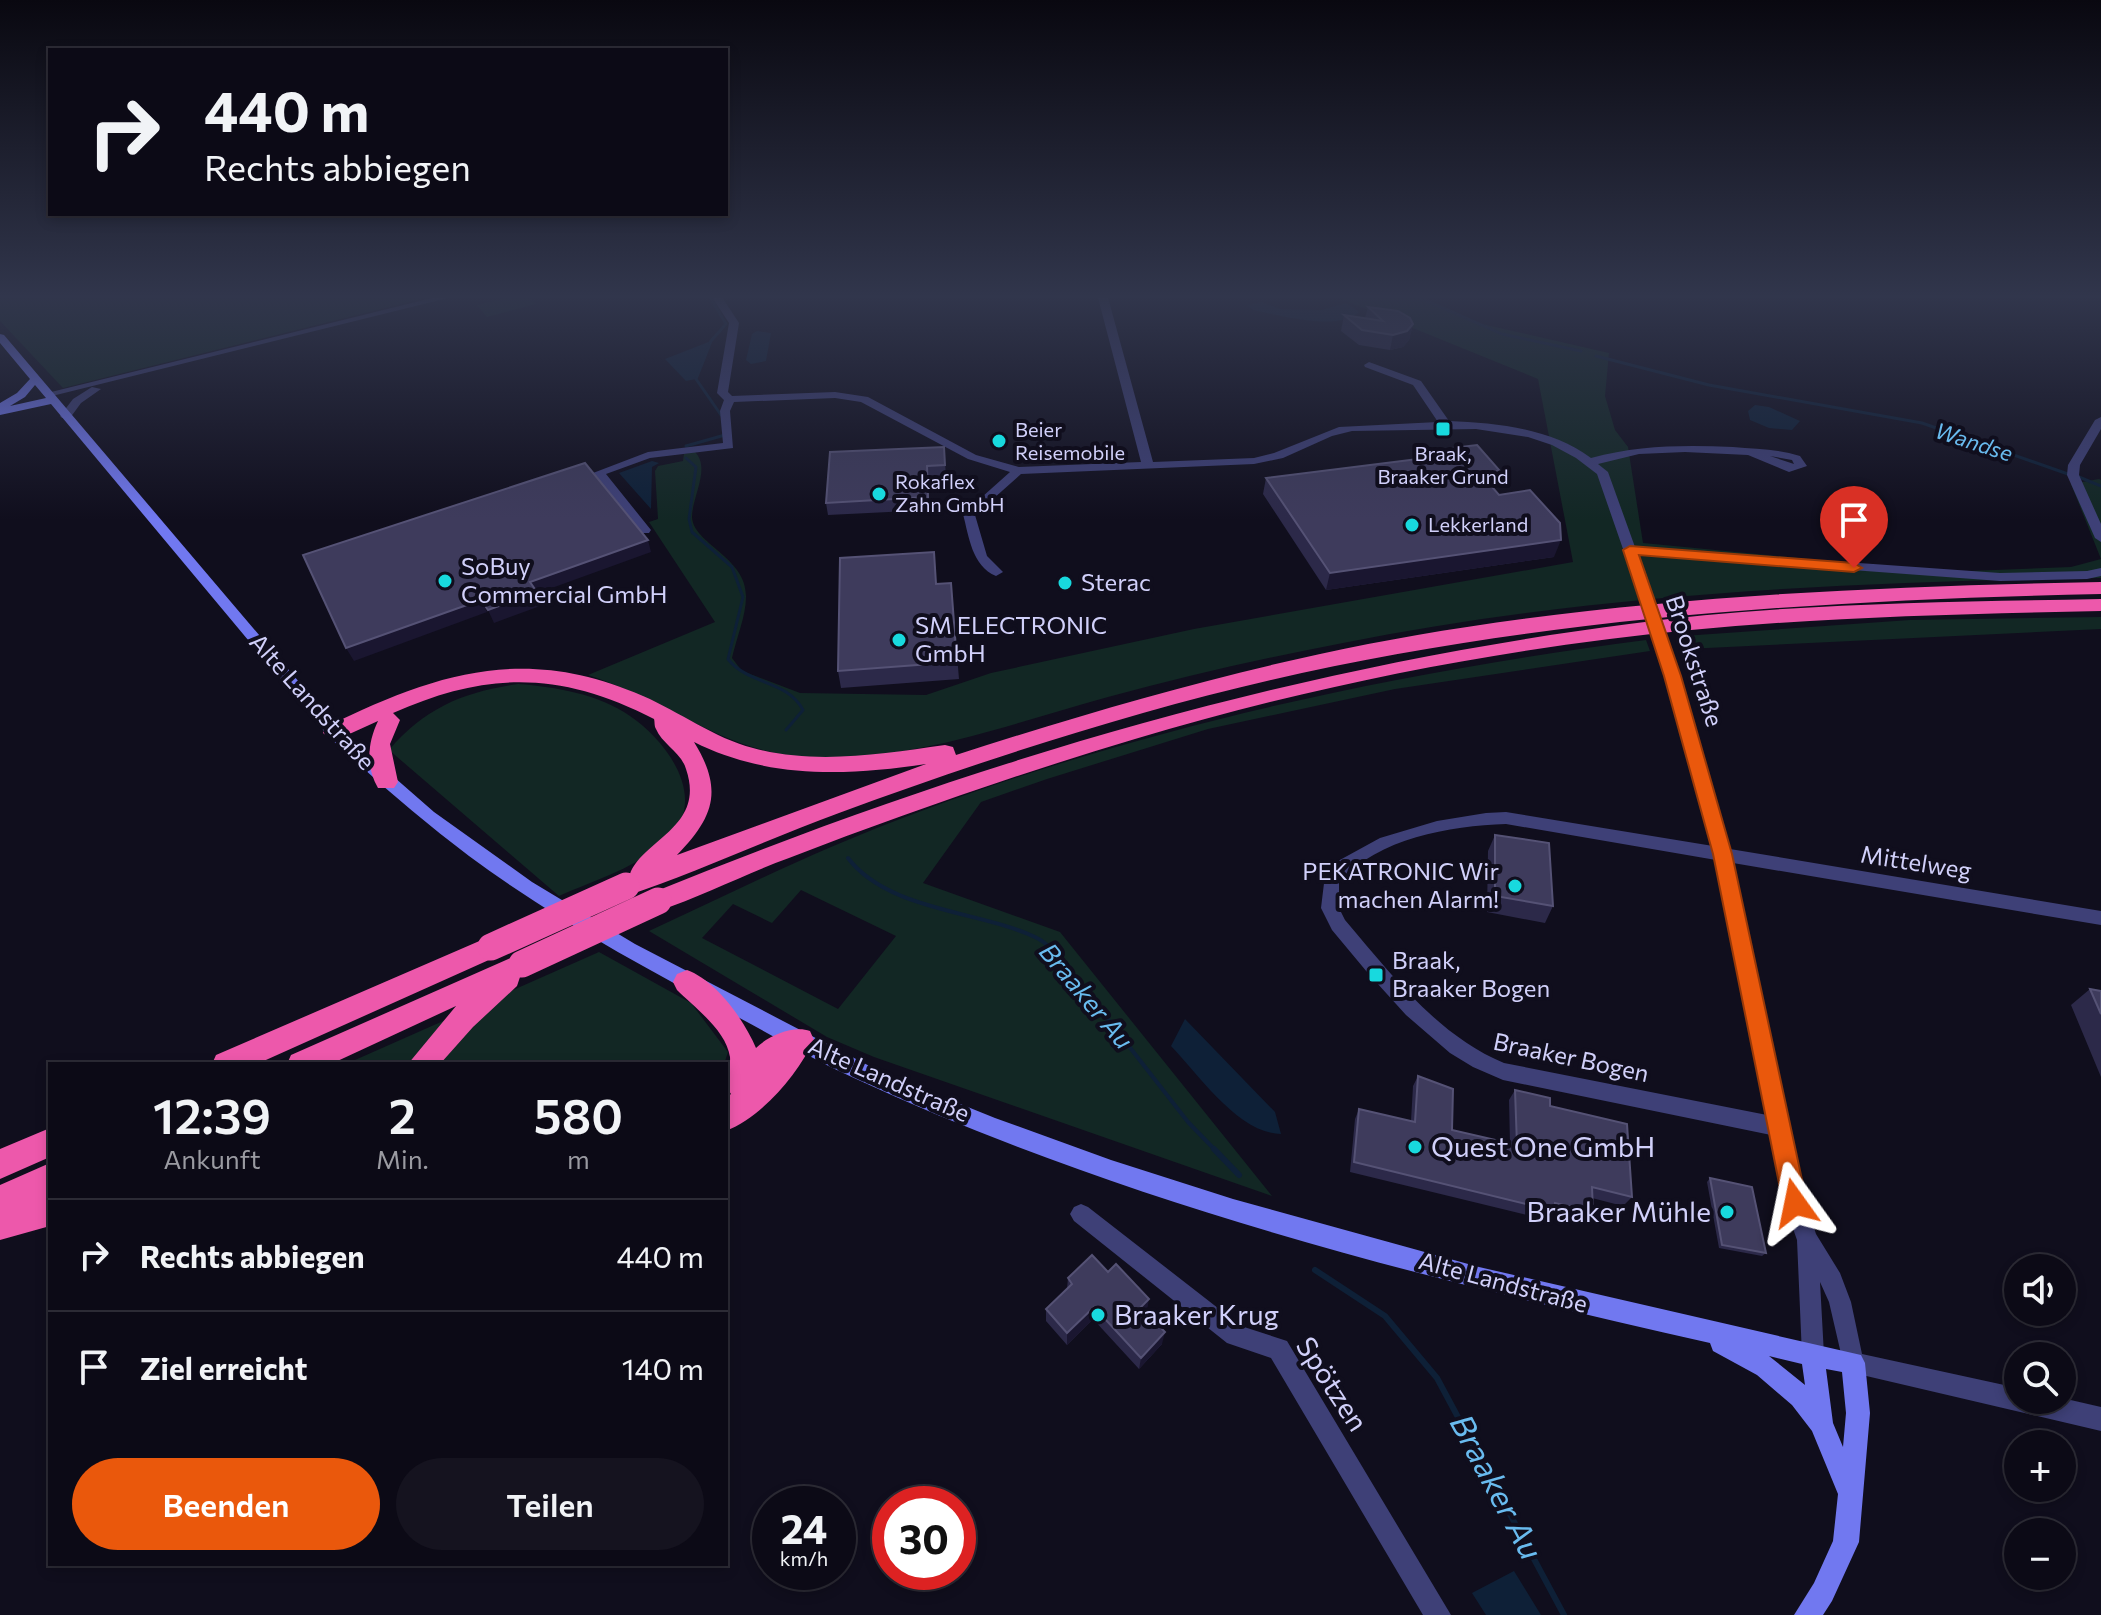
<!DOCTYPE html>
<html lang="de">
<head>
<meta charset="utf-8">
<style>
	body { margin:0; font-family:Commissioner,sans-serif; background:#15131f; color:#f1f3f6; height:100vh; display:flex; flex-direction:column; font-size:30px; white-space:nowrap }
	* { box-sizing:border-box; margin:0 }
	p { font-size:26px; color:#9a9aa1 }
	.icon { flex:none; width:44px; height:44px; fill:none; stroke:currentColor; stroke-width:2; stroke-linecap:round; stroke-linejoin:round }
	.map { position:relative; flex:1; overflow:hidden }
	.side { position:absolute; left:48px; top:1062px; width:680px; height:504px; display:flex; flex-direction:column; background:#0c0a16; border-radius:0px; box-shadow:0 4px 12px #0003,0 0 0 2px #2c2b35 }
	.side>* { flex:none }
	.guide { position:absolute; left:48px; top:48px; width:680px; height:168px; border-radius:0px; box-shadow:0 4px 12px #0003,0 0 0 2px #2c2b35; background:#0c0a16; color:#f1f3f6; overflow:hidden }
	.tools { position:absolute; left:2004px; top:1254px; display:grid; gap:16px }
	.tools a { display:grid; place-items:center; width:72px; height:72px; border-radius:50%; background:#0c0a16; box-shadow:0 4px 12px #0003,0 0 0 2px #2c2b35; font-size:40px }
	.speed { position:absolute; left:752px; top:1486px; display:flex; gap:16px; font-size:40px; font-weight:700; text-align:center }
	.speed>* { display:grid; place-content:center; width:104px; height:104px; border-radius:50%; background:#0c0a16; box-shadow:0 4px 12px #0003,0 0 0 2px #2c2b35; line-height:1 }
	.speed small { font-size:20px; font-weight:400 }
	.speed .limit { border:12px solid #d22; background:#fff; color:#111 }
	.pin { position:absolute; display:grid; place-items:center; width:68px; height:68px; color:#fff; margin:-82px -34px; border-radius:50% 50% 50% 0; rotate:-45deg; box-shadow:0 0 8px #0007 }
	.pin .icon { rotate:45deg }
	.me { position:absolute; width:88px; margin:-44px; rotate:348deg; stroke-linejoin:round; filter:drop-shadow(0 0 6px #0008) }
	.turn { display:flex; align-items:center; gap:28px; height:168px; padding:0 24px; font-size:36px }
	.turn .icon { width:104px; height:104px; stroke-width:2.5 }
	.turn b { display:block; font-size:56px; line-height:68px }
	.eta { display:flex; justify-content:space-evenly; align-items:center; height:136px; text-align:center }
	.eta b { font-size:48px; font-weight:600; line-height:56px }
	.primary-button { display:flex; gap:16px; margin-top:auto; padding:16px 24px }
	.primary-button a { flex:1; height:92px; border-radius:48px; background:#ea580c; color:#fff; font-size:32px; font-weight:600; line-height:92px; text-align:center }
	.primary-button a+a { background:#15131f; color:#f1f3f6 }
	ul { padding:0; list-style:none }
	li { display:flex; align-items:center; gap:24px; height:112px; padding:0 24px; border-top:2px solid #2c2b35 }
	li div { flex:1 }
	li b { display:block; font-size:30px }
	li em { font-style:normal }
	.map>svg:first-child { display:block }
	.green { fill:#122724; fill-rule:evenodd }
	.water { fill:#0e2037 }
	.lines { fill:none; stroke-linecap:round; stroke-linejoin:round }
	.stream-far2 { stroke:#0e2037; stroke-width:3 }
	.stream-far1 { stroke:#0e2037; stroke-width:4 }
	.stream { stroke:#0e2037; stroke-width:6 }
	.street { fill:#3e4077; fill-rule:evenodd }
	.secondary { fill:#7178f0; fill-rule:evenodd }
	.highway { fill:#ed58ab; fill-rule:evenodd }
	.street-bridge { stroke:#3e4077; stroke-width:14 }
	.highway-bridge { stroke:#ed58ab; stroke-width:27 }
	.wall { fill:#2c2949 }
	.shaded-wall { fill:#1a1630 }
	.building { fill:#3e3b5c; stroke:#555275; stroke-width:2 }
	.route { fill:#ea580c; stroke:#983908; stroke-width:2 }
	.poi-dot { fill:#18d9de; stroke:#100e1d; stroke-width:3 }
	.labels { text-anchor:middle; stroke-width:8; stroke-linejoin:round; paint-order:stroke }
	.far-poi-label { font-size:20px; fill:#d1d0fa; stroke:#100e1d; text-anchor:start }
	.far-water-label { font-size:22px; font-style:italic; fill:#69bbef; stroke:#100e1d }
	.poi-label { font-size:24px; fill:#d1d0fa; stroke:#100e1d; text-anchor:start }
	.street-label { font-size:24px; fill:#d1d0fa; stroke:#100e1d }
	.water-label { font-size:26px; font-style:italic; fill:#69bbef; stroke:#100e1d }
	.near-poi-label { font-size:28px; fill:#d1d0fa; stroke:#100e1d; text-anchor:start }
	.near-street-label { font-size:28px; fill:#d1d0fa; stroke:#100e1d }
	.near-water-label { font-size:32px; font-style:italic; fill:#69bbef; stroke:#100e1d }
</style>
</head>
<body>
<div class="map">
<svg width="2101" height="1615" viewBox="0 0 2101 1615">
	<rect width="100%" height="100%" fill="#100e1d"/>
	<!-- green -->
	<path class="green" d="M0,294h441l-378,94 -63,-67z
		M521,294h5l10,10 -49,13 -10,-12z
		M1329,294h87l66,30 127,29 -4,43 10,34 13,17 15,96 299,29 129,-5 30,-8 -30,-75 28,-5 2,1v98c-254,4 -508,15 -758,65 -79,15 -158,33 -235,54 -95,26 -188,62 -288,61 -91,-1 -150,-57 -232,-83l127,-53 -66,-100 9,-3 -3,-48 3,-5 25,-5 1,-7 11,-2c16,16 -3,45 -3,65 1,27 55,40 54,80 0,19 -10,42 -14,61l10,13 58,22 126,2 65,-22 203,-44 379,-67 -35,-183z
		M2101,617v12l-415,20 -3,-13 227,-16z
		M1646,640l4,11 -255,38 -187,40 -161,50 -66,23 -58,81 137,49 212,264 -398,-139 -47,-20 -178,-106c61,-28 121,-58 182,-84 255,-108 541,-172 815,-207zM801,890l95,46 -58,73 -136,-71 31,-34 39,19z
		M518,684c38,3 81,10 112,32 38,26 79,83 38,123 -29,28 -73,41 -109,57l-170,-146c37,-43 75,-58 129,-66z
		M599,952l92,51 37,49 -4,12h-378z"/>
	<!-- water -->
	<path class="water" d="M1262,302l18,7 41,1 25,-7 13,9c-20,20 -81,3 -106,-2l-6,-5z
		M757,331l14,2 -5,28 -15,3 -5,-4 6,-26z
		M711,341l-15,38 -10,2 -21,-22z
		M1755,405l14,2 31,14 -8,9 -23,-2 -19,-8 -2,-9z
		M652,461l7,2 -7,4 -1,42 -32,-36z
		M1185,1019l90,93 6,22c-43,-1 -81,-58 -110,-88z
		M1514,1571l27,44h-55l-14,-22z"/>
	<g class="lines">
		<!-- stream-far2 -->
		<path class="stream-far2" d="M708,294l18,30 -15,17 -15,38 25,36
			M1411,294l91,40 79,17
			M1596,356l113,29 213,38 146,51
			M686,446l39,-11
			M686,458l10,9 -7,52 3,13 40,35 11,30 -15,62c20,26 60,21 75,51l-17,20
			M2079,477l22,9"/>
		<!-- stream-far1 -->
		<path class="stream-far1" d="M848,858c40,53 133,53 187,79 26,12 31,43 54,58l99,127 28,29"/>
		<!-- stream -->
		<path class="stream" d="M1214,1149l25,26
			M1315,1270l70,46 52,62 127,237"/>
		<!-- street -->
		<path class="street" d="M448,294h16l-416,103 -5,-3z
			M710,294h10l19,29 -11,69 4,4 103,-4 33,5 108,58 43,12 122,-5 -44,-168h10l46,168 101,-4 20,-5 65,-26 99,-5 -25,-37 -48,-18 -1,-2 5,-3 52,19 28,40c48,2 102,7 142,37 48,-13 93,-13 142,-11 23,2 45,2 67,9l7,10 -18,6 -41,-17 -63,-3 -46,2 -41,10 10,8 27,75 365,26 87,-2 14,-3v8l-14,3 -87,2 -362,-27 7,18 -7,4 -7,-4 -34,-98 -21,-16 -24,-13 -24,-8 -52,-8 -124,2 -20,5 -49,22 -29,6 -233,10 -46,41 12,41 16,16 -7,4c-24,-10 -27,-39 -33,-62l47,-42 -42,-13 -107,-57 -26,-4 -101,4 -4,9 3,37 -83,10 -44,16 45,56 -2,3h-8l-48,-60 55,-21 75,-9 -3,-32 4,-11 -7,-7 12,-70zM1770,456l22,4 2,4z
			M92,387l9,2 -20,14 -11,15h-8l-2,-2 13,-17z
			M2101,417v12l-21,36 -1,10 22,49v18l-6,-4 -28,-63 1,-10 27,-45z
			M1671,667l7,5 52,177 371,62v14l-368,-62 73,340 10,31 24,39 11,29 11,52 156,34v12l44,-2 39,9v24l-256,-60 -16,-69 -9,-20 4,73 -3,8 -8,3 -8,-3 -3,-8 -5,-115 -13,-37 -13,-68 -268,-55 -30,-13 -23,-14 -44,-38 -39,-43 -35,-42 -11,-22 4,-33 13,-14 42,-23 57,-17 49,-8 20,-1 207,34 -49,-174zM1506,824l210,36 51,255 -263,-52c-67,-28 -113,-89 -159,-143l-6,-12v-26c40,-44 110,-56 167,-58z
			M1081,1204l7,3 153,119 46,15 164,274h-28l-152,-257 -44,-15 -153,-122 -4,-7 4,-7z"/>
		<!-- secondary -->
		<path class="secondary" d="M0,334l4,1 335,394 95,83 98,70 103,62 246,128 114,46 116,42 122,39 246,68 382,88 4,8 5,50 -11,129 -27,59 -9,14h-29l20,-32 19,-42 5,-47 -26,-63 -20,-26 -35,-30 -44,-24 -3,-8c-289,-65 -587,-140 -856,-265 -42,-19 -82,-43 -122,-64 -91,-48 -181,-97 -263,-158 -49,-37 -95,-77 -140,-119l-278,-333 -51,11v-12l17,-10 13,-14 -30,-36zM35,385l11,13 -36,8 15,-9zM1769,1356l33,8 3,21zM1826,1369l16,3 4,41 -3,34 -10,-24z"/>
		<!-- highway -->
		<path class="highway" d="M2101,582v12c-324,7 -645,29 -958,119 -102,29 -204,63 -304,100 -71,26 -141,59 -213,83l-9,-3 -4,-7 4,-7 13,-5c13,-35 76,-47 56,-105 -5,-17 -24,-25 -30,-40 -2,-3 -1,-7 -2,-10 -93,-48 -167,-48 -261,-6l7,7 -10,24 8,38 -4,6h-16c-13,-22 -10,-46 0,-67l-44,20 -11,-8 3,-6c110,-54 199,-83 317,-31 37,16 71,42 110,52 62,17 129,6 192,-3l8,2 3,8c167,-54 337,-102 511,-128 210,-32 422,-41 634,-45zM694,742c74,37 152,34 232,22l-249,91c38,-39 46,-66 17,-113z
			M2101,599v12c-137,3 -274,6 -410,19 -187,18 -376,55 -556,109 -117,35 -232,75 -346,119 -44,16 -86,38 -131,53l-9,-3 -4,-7 4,-7c319,-130 638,-226 980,-270 156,-21 315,-22 472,-25z
			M491,936l9,3 4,8 -4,8 -243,109h-45l4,-9z
			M522,953l10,3 3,8 -3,8 -12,5 -3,9 -44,41 -33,37h-32l48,-58 -125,58h-44l4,-9z
			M687,970c30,11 57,50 69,78 12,-12 37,-23 54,-17l4,9c-16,34 -52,77 -88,91v-33l5,-4c-9,-12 0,-23 -1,-37 -4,-27 -35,-49 -53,-67l-4,-8 4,-8z
			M50,1128v29l-50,22v-30z
			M50,1163v31l-4,2 4,-2v32l-50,14v-55z"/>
		<!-- street-bridge -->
		<path class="street-bridge" d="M1638,572l33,100"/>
		<!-- highway-bridge -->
		<path class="highway-bridge" d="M491,947l135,-61
			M522,964l136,-63"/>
	</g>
	<!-- wall -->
	<path class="wall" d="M1368,307l45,17 -4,16 -6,7 -13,3 -31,-5 -18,-14 3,-16 21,3z
		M944,447l2,30 -18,1 1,32 -101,5 -2,-12z
		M1452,448l48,23 -5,16h-3l62,70 -228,33 -63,-96 3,-16 184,-23z
		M951,583l8,96 -118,9 -3,-17 99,-87z
		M1495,835l58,71 -8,17 -58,-11 1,-61z
		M2090,989l11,2v86l-30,-72z
		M1418,1076l34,54 58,14 -1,-44 6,-10 35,16 82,91 -9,9 -31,-8 1,14 -8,9 -31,-8 -6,7 -198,-48 5,-53 4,-10 52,12 2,-35z
		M1710,1178l56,75 -4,3 -43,-8 -12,-66z
		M1068,1278l79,33 -1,1 16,32 -23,25 -46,-50 -26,26 -21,-24v-12l21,-20z"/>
	<!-- shaded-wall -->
	<path class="shaded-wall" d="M1413,324l-4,16 -6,7 -13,3 3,-15z
		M648,540l3,12 -113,41 5,12 -49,18 -6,-13 42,-28z
		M1561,540l-7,17 -228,33 4,-17z
		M481,600l6,12 -133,49 -8,-13z
		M1149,1299l-2,12 -8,8 2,-12z
		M1094,1307l-1,12 -26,26v-12z
		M1165,1332l-3,12 -23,25 2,-11z"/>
	<!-- building -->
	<path class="building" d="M1368,307l30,4 12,7 3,6 -6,7 -14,4 -31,-5 -18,-15 39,6z
		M1477,445l23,26 -21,1 20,23 31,-5 30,33 1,17 -231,33 -64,-95 192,-24 -6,-6z
		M944,447l1,18 -18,1 1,31 -102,6 4,-51z
		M585,463l63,77 -118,42 7,10 -49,18 -7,-10 -135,48 -43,-93z
		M934,552l2,32 15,-1 6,79 -119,9 2,-113z
		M1495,835l54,8 4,63 -58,-10z
		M2090,989l11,2v23z
		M1418,1076l35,13 -1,41 65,15 -2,-55 35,8v8l77,18 5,73 -40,-10 1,25 -38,-9v8l-201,-49 5,-53 56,13z
		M1710,1178l42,9 14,66 -44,-8z
		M1092,1255l16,17 8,-8 33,35 -8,8 24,25 -24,26 -47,-51 -27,26 -21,-24 26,-25 -4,-6z"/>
	<!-- sky -->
	<linearGradient id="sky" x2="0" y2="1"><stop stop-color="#090810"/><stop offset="0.57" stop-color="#31364c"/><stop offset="1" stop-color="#31364c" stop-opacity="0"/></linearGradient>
	<rect width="2101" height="520" fill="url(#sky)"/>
	<!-- route -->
	<path class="route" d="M1630,546l224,17 8,5 -8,4 -215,-17 42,121 51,178 75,349 -4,8 -8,4 -9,-4 -3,-8 -70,-349 -49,-178 -41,-126z"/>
	<!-- markers -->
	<g class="poi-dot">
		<rect x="1435" y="421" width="16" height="16" rx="4"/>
		<circle cx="999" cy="441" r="8"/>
		<circle cx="879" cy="494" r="8"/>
		<circle cx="1412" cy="525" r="8"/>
		<circle cx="445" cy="581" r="8"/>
		<circle cx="1065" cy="583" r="8"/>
		<circle cx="899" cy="640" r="8"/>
		<circle cx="1515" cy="886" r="8"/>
		<rect x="1368" y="967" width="16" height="16" rx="4"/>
		<circle cx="1415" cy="1147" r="8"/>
		<circle cx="1727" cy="1212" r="8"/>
		<circle cx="1098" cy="1315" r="8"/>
	</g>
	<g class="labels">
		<!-- far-poi labels -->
		<g class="far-poi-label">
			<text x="1015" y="437">Beier<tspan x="1015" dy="23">Reisemobile</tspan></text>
			<text x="1443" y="461" text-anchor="middle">Braak,<tspan x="1443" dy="23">Braaker Grund</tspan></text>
			<text x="895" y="489">Rokaflex<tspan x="895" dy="23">Zahn GmbH</tspan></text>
			<text x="1428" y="532">Lekkerland</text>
		</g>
		<!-- far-water labels -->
		<g class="far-water-label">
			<text transform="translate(1974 442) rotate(18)" y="8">Wandse</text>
		</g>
		<!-- poi labels -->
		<g class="poi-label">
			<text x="461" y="575">SoBuy<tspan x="461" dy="28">Commercial GmbH</tspan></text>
			<text x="1081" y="591">Sterac</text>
			<text x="915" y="634">SM ELECTRONIC<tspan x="915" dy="28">GmbH</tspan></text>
			<text x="1499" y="880" text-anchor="end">PEKATRONIC Wir<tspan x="1499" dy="28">machen Alarm!</tspan></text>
			<text x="1392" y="969">Braak,<tspan x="1392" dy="28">Braaker Bogen</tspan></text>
		</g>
		<!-- street labels -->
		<g class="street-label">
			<text transform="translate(1694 661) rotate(72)" y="8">Brookstraße</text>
			<text transform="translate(312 702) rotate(48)" y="8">Alte Landstraße</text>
			<text transform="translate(1916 863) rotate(9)" y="8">Mittelweg</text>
			<text transform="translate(1571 1058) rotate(12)" y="8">Braaker Bogen</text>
			<text transform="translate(889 1080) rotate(24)" y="8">Alte Landstraße</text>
			<text transform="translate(1503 1283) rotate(15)" y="8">Alte Landstraße</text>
		</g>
		<!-- water labels -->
		<g class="water-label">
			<text transform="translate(1086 996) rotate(50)" y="9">Braaker Au</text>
		</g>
		<!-- near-poi labels -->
		<g class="near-poi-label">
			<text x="1431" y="1157">Quest One GmbH</text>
			<text x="1711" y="1222" text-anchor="end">Braaker Mühle</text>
			<text x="1114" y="1325">Braaker Krug</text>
		</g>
		<!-- near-street labels -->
		<g class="near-street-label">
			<text transform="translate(1332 1384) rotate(57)" y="10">Spötzen</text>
		</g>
		<!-- near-water labels -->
		<g class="near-water-label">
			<text transform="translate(1496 1487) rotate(62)" y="11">Braaker Au</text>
		</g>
	</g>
</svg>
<div class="tools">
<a><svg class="icon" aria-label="sound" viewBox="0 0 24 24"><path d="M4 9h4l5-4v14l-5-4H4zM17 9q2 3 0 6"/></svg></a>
<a><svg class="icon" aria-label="search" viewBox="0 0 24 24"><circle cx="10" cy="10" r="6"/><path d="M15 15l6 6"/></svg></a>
<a>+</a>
<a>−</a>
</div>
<div class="speed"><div>24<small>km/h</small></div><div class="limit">30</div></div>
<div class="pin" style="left:1854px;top:568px;background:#d93025"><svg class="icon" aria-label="arrive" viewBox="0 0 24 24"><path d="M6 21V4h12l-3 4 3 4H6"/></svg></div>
<svg class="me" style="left:1795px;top:1203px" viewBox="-20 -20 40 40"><path d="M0-17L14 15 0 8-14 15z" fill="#ea580c" stroke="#fff" stroke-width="4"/></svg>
<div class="guide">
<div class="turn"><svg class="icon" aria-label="right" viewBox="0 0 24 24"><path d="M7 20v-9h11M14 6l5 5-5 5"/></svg><div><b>440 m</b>Rechts abbiegen</div></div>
</div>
<section class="side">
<div class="eta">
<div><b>12:39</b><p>Ankunft</p></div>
<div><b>2</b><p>Min.</p></div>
<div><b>580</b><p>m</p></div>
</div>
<ul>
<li><svg class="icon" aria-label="right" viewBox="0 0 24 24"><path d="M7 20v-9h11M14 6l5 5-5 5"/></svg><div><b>Rechts abbiegen</b></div><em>440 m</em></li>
<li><svg class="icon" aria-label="arrive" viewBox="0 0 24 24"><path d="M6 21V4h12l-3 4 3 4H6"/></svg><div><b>Ziel erreicht</b></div><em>140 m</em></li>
</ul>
<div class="primary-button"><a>Beenden</a><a>Teilen</a></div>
</section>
</div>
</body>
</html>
